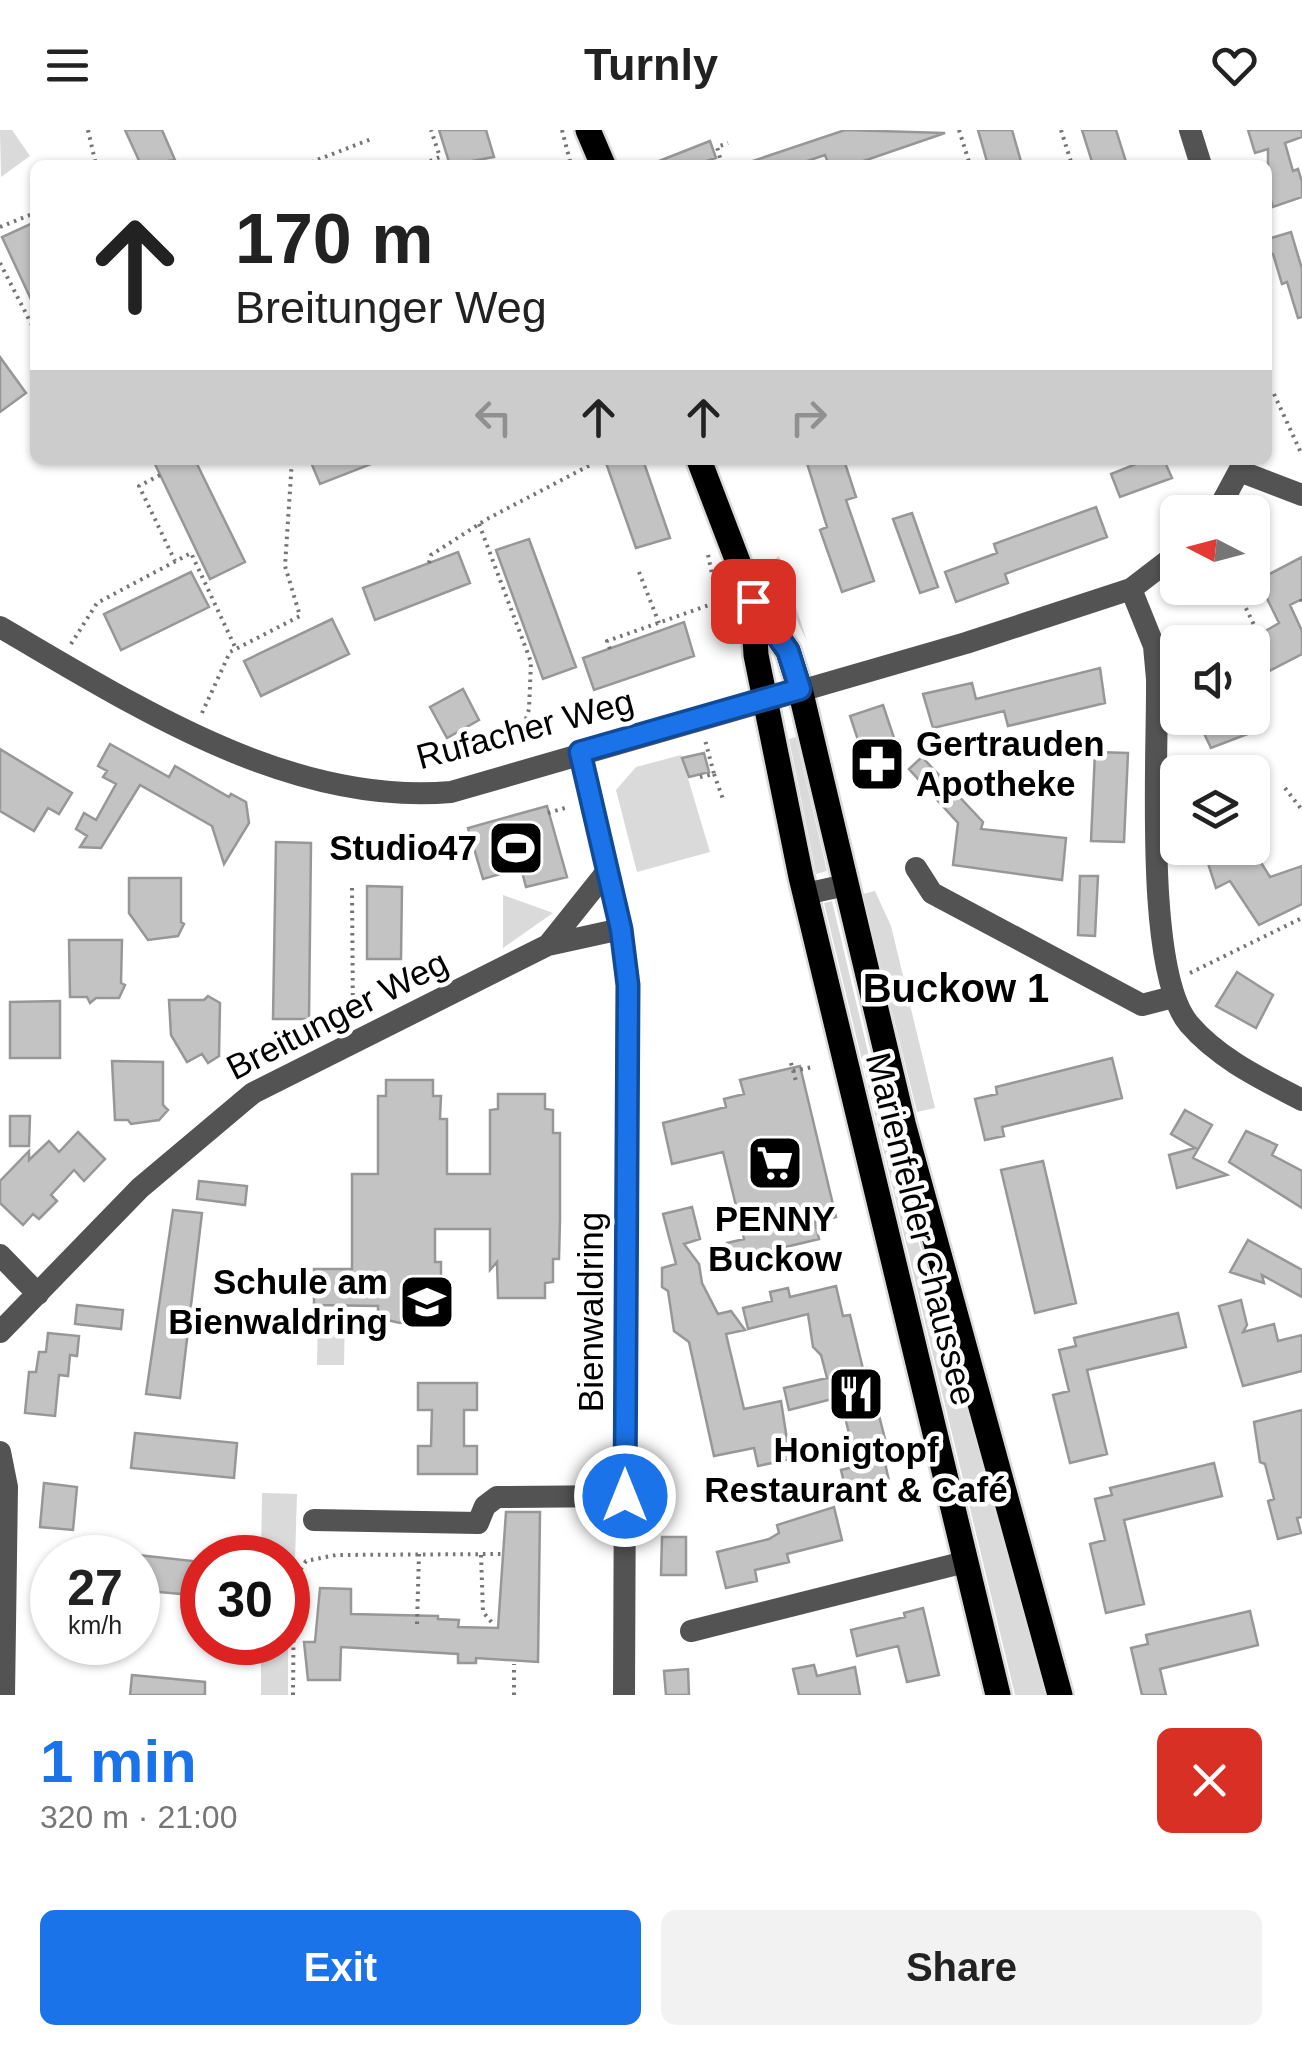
<!DOCTYPE html>
<html lang="en">
<head>
<meta charset="utf-8">
<style>
	body { margin:0; font-family:Helvetica,sans-serif; background:#f2f2f2; color:#222; height:100vh; display:flex; flex-direction:column; font-size:38px; white-space:nowrap }
	* { box-sizing:border-box; margin:0 }
	p { font-size:32px; color:#767676 }
	.icon { flex:none; width:55px; height:55px; fill:none; stroke:currentColor; stroke-width:2; stroke-linecap:round; stroke-linejoin:round }
	.map { position:relative; height:1565px; overflow:hidden }
	.side { display:flex; flex-direction:column; background:#fff; flex:1 }
	.side>* { flex:none }
	.hud { position:absolute; left:30px; top:30px; width:1242px; height:305px; border-radius:15px; box-shadow:0 2px 8px #0004; background:#fff; color:#222; overflow:hidden }
	.needle { width:65px; rotate:276deg }
	.tools { position:absolute; left:1160px; top:365px; display:grid; gap:20px }
	.tools a { display:grid; place-items:center; width:110px; height:110px; border-radius:15px; background:#fff; box-shadow:0 2px 8px #0004; font-size:50px }
	.speed { position:absolute; left:30px; top:1405px; display:flex; gap:20px; font-size:50px; font-weight:700; text-align:center }
	.speed>* { display:grid; place-content:center; width:130px; height:130px; border-radius:50%; background:#fff; box-shadow:0 2px 8px #0004; line-height:1 }
	.speed small { font-size:25px; font-weight:400 }
	.speed .limit { border:15px solid #d22; background:#fff; color:#111 }
	.pin { position:absolute; display:grid; place-items:center; width:85px; height:85px; color:#fff; margin:-42px; border-radius:20px; box-shadow:0 5px 15px #0006 }
	.me { position:absolute; width:110px; margin:-55px; rotate:0deg; stroke-linejoin:round; filter:drop-shadow(0 0 8px #0008) }
	.turn { display:flex; align-items:center; gap:35px; height:210px; padding:0 40px; font-size:45px }
	.turn .icon { width:130px; height:130px; stroke-width:2.5 }
	.turn b { display:block; font-size:70px; line-height:85px }
	.lanes { display:flex; align-items:center; height:95px; padding:0 40px; background:#0003; justify-content:center; gap:50px; direction:ltr }
	.lanes .off { opacity:.35 }
	.round { display:grid; place-items:center; flex:none; width:105px; height:105px; border-radius:15px; background:#f2f2f2 }
	.headline { display:flex; align-items:center; justify-content:space-between; height:170px; padding:0 40px }
	h1 { font-size:60px; font-weight:800; line-height:75px; color:#1a73e8 }
	.cta { display:flex; gap:20px; margin-top:auto; padding:20px 40px }
	.cta a { flex:1; height:115px; border-radius:15px; background:#1a73e8; color:#fff; font-size:40px; font-weight:800; line-height:115px; text-align:center }
	.cta a+a { background:#f2f2f2; color:#222 }
	header { display:flex; justify-content:space-between; align-items:center; height:130px; padding:0 40px; background:#fff; font-size:45px; font-weight:800 }
	.map>svg:first-child { display:block }
	.green { fill:#dadada }
	.building { fill:#c3c3c3; stroke:#979797; stroke-width:2.5 }
	.lines { fill:none; stroke-linecap:round; stroke-linejoin:round }
	.major-casing { stroke:#dbdbdb; stroke-width:30 }
	.path { stroke:#757575; stroke-width:4; stroke-dasharray:2.5 5; stroke-linecap:butt }
	.minor { stroke:#535353; stroke-width:22 }
	.major { stroke:#000; stroke-width:25 }
	.route-casing { stroke:#114b97; stroke-width:25 }
	.route { stroke:#1a73e8; stroke-width:18 }
	.labels { text-anchor:middle; stroke-width:9; stroke-linejoin:round; paint-order:stroke }
	.street-label { font-size:35px; fill:#000; stroke:#fff }
	.poi-label { font-size:35px; font-weight:bold; fill:#000; stroke:#fff; text-anchor:end }
	.quarter-label { font-size:40px; font-weight:bold; fill:#000; stroke:#fff }
</style>
</head>
<body>
<header><svg class="icon" aria-label="menu" viewBox="0 0 24 24"><path d="M4 6h16M4 12h16M4 18h16"/></svg>Turnly<svg class="icon" aria-label="heart" viewBox="0 0 24 24"><path d="M12 20l-8-8c-3-5 5-10 8-4 3-6 11-1 8 4z"/></svg></header>
<div class="map">
<svg width="1302" height="1565" viewBox="0 0 1302 1565">
	<rect width="100%" height="100%" fill="#fff"/>
	<!-- green -->
	<path class="green" d="M0,0h12l18,26 -29,21z
		M779,426l28,85 -38,-77z
		M796,607l31,134 -11,3 -27,-135z
		M681,625l29,97 -73,20 -21,-82 20,-23z
		M875,761l16,35 44,182 -18,4 -54,-218z
		M503,765l50,18 -50,35z
		M832,771l56,235 160,559h-33l-191,-792z
		M318,1181l27,1 -1,53h-27z
		M262,1363l35,1 -2,66 -34,-3z
		M288,1503v62h-27v-52l27,-1z"/>
	<!-- building -->
	<path class="building" d="M125,0h37l13,30 -34,5z
		M439,0h47l8,27 -44,8z
		M845,0l100,3 -93,32h-23l-4,-10 -30,10h-54z
		M978,0h34l10,35h-34z
		M1082,0h34l11,35h-34z
		M1248,0h54v7l-17,6 8,28 5,-2 4,13v15l-29,10 -5,-17v-41l-13,4z
		M710,11l6,17 -22,7h-45z
		M35,92v86l-33,-71z
		M1291,102l11,37v48l-4,1 -11,-36 -5,2 -9,-30 -5,-1v-14z
		M0,227l26,36 -26,19z
		M153,330h42l50,102 -35,17z
		M310,330h69v1l-59,23z
		M605,330h38l27,78 -34,10z
		M806,330h38l12,37 -10,3 28,81 -32,11 -22,-62 7,-3z
		M1146,330h18l8,18 -52,19 -9,-23z
		M1096,377l11,30 -102,37 3,9 -52,19 -11,-30 52,-19 -3,-9z
		M912,383l26,74 -18,6 -27,-74z
		M529,409l47,128 -33,12 -47,-129z
		M458,422l12,31 -95,37 -12,-32z
		M1302,427v42l-12,6 12,26v23l-50,26v-41l27,-16 -21,-43z
		M191,442l18,35 -88,43 -17,-36z
		M332,489l17,35 -88,42 -17,-35z
		M684,492l10,34 -100,34 -11,-32z
		M1100,538l5,35 -97,23 -4,-15 -71,17 -10,-34 49,-11 4,16z
		M463,559l16,31 -32,18 -17,-31z
		M883,575l20,60 -33,11 -20,-60z
		M1214,588h28l8,15 -39,15 -11,-23z
		M110,614l59,33 6,-11 54,31 2,-3 15,8 3,21 -25,41 -12,-38 -72,-41 -39,63 -21,-1 7,-11 -11,-7 8,-16 12,7 20,-36 -13,-7 4,-6 -9,-5z
		M0,619l72,44 -13,21 -11,-6 -14,23 -34,-20z
		M1095,622l33,1 -4,89 -33,-1z
		M704,623l5,19 -20,5 -7,-19z
		M922,627l61,65 -2,7 85,9 -4,42 -109,-15 5,-42 -49,-54z
		M547,676l20,71 -41,10 -5,-19 -38,11 -15,-51z
		M276,712l35,1 -2,176h-36z
		M1203,718h49l18,29 32,-11v38l-43,21 -29,-44 -14,7z
		M1080,746h18l-3,60 -17,-1z
		M129,748h52v44l3,2 -6,12 -30,4 -19,-27z
		M367,756l35,1 -1,72h-34z
		M69,810h53l-1,43 4,2 -6,13h-23l-6,5 -3,-6h-17z
		M1237,842l36,23 -17,33 -40,-22z
		M208,866l12,7 -1,53 -11,7 -6,-9 -15,8 -16,-27 -2,-35h35z
		M60,871v57h-50v-56z
		M1112,928l10,40 -120,29 2,9 -19,4 -10,-41 22,-5 -1,-7z
		M112,931l51,1v43l5,5 -9,10 -28,4 -3,-4h-13z
		M800,936l36,151 -21,5 4,17 -88,21 -4,-17 17,-4 -21,-87 -51,12 -9,-41 63,-16 -2,-8 20,-5 -4,-14z
		M386,950h47v16h8l-1,23h7v55h43v-64l8,-1v-15h47v15l8,1v23h7v85l-1,41h-6v23l-8,1v15h-47l-1,-36 -7,8v-41h-55v33h6v57l-41,4 -22,-5v-12l-64,-1v-36h38v-95h26v-78h8z
		M1185,980l27,15 -19,33 34,17 -50,13 -8,-33 26,-7 -24,-14z
		M10,986h20l-1,30h-19z
		M1246,1001l31,14 -5,10 30,16v37l-73,-46z
		M78,1002l27,27 -21,22 -10,-11 -23,25 6,6 -18,18 -6,-5 -10,11 -23,-22v-22l29,-30v9l20,-19 10,11z
		M1043,1031l33,142 -41,10 -34,-143z
		M199,1051l48,5 -2,19 -48,-6z
		M692,1077l8,32 -16,5 15,20 3,19 16,31 13,-3 14,19 -19,4 18,75 37,-8 9,58 -32,7 -4,-18 -40,8 -25,-114 -15,-11 -6,-40 -6,-4v-19l14,-4 -13,-50z
		M173,1080l29,3 -22,185 -34,-4z
		M1248,1110l54,30v27l-40,-22 2,8 -34,-11z
		M836,1156l7,30 7,-1 13,54 4,-1 18,71 -5,1 9,41 -10,2 2,10 -33,7 -7,-30 16,-4 -17,-69 -51,13 -5,-22 43,-10 -6,-23 -8,-8 -5,-33 -60,15 -5,-21 29,-7 -2,-9 18,-4 2,9z
		M1241,1170l6,25 -4,7 31,-8 4,17 24,-6v36l-59,15 -24,-80z
		M77,1175l46,5 -2,19 -46,-5z
		M1178,1183l8,34 -99,23 20,84 -37,9 -17,-68 16,-4 -10,-41 17,-4 -2,-8z
		M48,1203l31,3 -2,20 -7,-1 -2,21 -9,-1 -4,41 -30,-3 4,-41h7l3,-20h7z
		M418,1253h59v27h-13v36h13v28h-59v-28h13l1,-36h-14z
		M1302,1280v107l-5,1 4,15 -23,6 -10,-38 6,-2 -9,-35 -5,-2 -6,-40z
		M135,1303l102,10 -3,35 -103,-10z
		M1214,1333l8,33 -98,24 20,84 -38,9 -16,-69 15,-4 -10,-41 17,-4 -2,-7z
		M44,1353l33,4 -4,43 -33,-3z
		M834,1377l8,33 -55,14 2,8 -34,8 2,11 -31,7 -9,-36 52,-13 10,-6 -2,-8z
		M506,1382h34l-2,150 -62,-4v5h-18v-9l-117,-7 -1,33h-32l-4,-38h11l5,-54 31,1v25l87,2v3l21,1 -1,7 40,1z
		M662,1407h24v38h-25z
		M138,1425l64,7v34l-64,-6z
		M923,1478l16,67 -32,7 -9,-36 -41,10 -6,-26 54,-13 -1,-4z
		M1250,1481l8,34 -98,24 6,26h-24l-11,-47 17,-4 -2,-9z
		M814,1535l3,11 38,-9 5,28h-61l-6,-26z
		M688,1539l1,26h-23l-2,-24z
		M132,1545l73,7v13h-75z"/>
	<g class="lines">
		<!-- major casing -->
		<g class="major-casing">
			<path id="major" d="M588,0l15,35
				M699,330l54,141 35,50 12,38 103,434 157,572
				M753,473l3,52 45,222 197,818"/>
		</g>
		<!-- path -->
		<path class="path" d="M88,0l8,35
			M562,0l9,35
			M959,0l11,35
			M1061,0l11,35
			M430,31l10,-4 -9,-27
			M304,35l70,-27
			M722,35l-5,-18 11,-4
			M0,97l35,-14
			M0,133l35,68
			M1274,264l28,61
			M160,345l-21,11 36,75
			M479,394l52,138 -2,47 -11,36
			M708,425l15,71 8,16
			M429,433l2,-8 56,-36 111,-58
			M639,442l20,51
			M1236,458l22,45
			M1301,469l1,3
			M71,514l26,-41 94,-50 45,96
			M610,519l-3,-8 105,-37
			M202,583l28,-61 70,-36 -15,-50 7,-106
			M714,644l10,28
			M700,647l14,-3 -9,-34
			M1285,658l17,22
			M548,683l17,-5
			M352,758l1,131
			M1190,843l112,-55
			M791,933l5,18
			M793,941l20,-4
			M481,1425l2,57 11,13
			M417,1494l2,-70
			M293,1565l1,-115 12,-19 30,-6 167,-1
			M514,1565v-31"/>
		<!-- minor -->
		<path class="minor" d="M1190,0l11,35
			M1242,342l60,23
			M1217,382l28,-52
			M1131,459l23,57 3,33c1,75 -13,292 32,345 30,35 73,55 113,76
			M0,497c136,79 289,179 451,165l515,-149 165,-54 47,-36
			M580,623l41,176 6,56 -3,710
			M916,738l16,25 210,112 31,-8
			M805,764l41,-9
			M548,815l60,-75
			M0,1125l38,39
			M0,1202l140,-144 113,-95 295,-148 73,-16
			M0,1322l7,35 -3,208
			M314,1390l164,3 7,-17 12,-9 128,-1
			M691,1501l274,-69"/>
		<!-- major -->
		<use href="#major" class="major"/>
	</g>
	<g class="lines">
		<!-- route casing -->
		<g class="route-casing">
			<path id="route" d="M625,1366l3,-511 -7,-56 -41,-177 220,-63 -12,-38 -35,-50"/>
		</g>
		<!-- route -->
		<use href="#route" class="route"/>
	</g>
	<!-- icons -->
	<defs>
		<g id="pharmacy-square" transform="scale(2.875)"><rect x="-9" y="-9" width="18" height="18" rx="4" fill="#000" stroke="#fff"/><path d="M-2-6h4v4h4v4h-4v4h-4v-4h-4v-4h4Z" fill="#fff"/></g>
		<g id="stadium-square" transform="scale(2.875)"><rect x="-9" y="-9" width="18" height="18" rx="4" fill="#000" stroke="#fff"/><path d="M0-5a6.5 5 0 1 0 0 10a6.5 5 0 1 0 0-10ZM-3.5-1.8h7v3.6h-7Z" fill="#fff"/></g>
		<g id="supermarket-square" transform="scale(2.875)"><rect x="-9" y="-9" width="18" height="18" rx="4" fill="#000" stroke="#fff"/><path d="M-6-5.5h2.5l.6 2H6L4.5 2H-2.5L-4.4-4H-6ZM-1.5 3.2a1.3 1.3 0 1 0 .1 0ZM3 3.2a1.3 1.3 0 1 0 .1 0Z" fill="#fff"/></g>
		<g id="school-square" transform="scale(2.875)"><rect x="-9" y="-9" width="18" height="18" rx="4" fill="#000" stroke="#fff"/><path d="M0-5L7-2L0 1L-7-2ZM-4 1L0 2.5L4 1V4Q0 6-4 4Z" fill="#fff"/></g>
		<g id="restaurant-square" transform="scale(2.875)"><rect x="-9" y="-9" width="18" height="18" rx="4" fill="#000" stroke="#fff"/><path d="M-5-6h1v4h1v-4h1v4h1v-4h1v5L-1.5 .5V6h-2V.5L-5-1ZM5-6V6H3V1.5H1.5Q1.5-4 5-6Z" fill="#fff"/></g>
	</defs>
	<g fill-rule="evenodd">
		<use href="#pharmacy-square" x="877" y="634"/>
		<use href="#stadium-square" x="516" y="718"/>
		<use href="#supermarket-square" x="775" y="1033"/>
		<use href="#school-square" x="427" y="1172"/>
		<use href="#restaurant-square" x="856" y="1264"/>
	</g>
	<g class="labels">
		<!-- street labels -->
		<g class="street-label">
			<text transform="translate(525 599) rotate(-15)" y="12">Rufacher Weg</text>
			<text transform="translate(337 885) rotate(-27)" y="12">Breitunger Weg</text>
			<text transform="translate(921 1099) rotate(76)" y="12">Marienfelder Chaussee</text>
			<text transform="translate(591 1182) rotate(-90)" y="12">Bienwaldring</text>
		</g>
		<!-- poi labels -->
		<g class="poi-label">
			<text x="916" y="626" text-anchor="start">Gertrauden<tspan x="916" dy="40">Apotheke</tspan></text>
			<text x="477" y="730">Studio47</text>
			<text x="775" y="1101" text-anchor="middle">PENNY<tspan x="775" dy="40">Buckow</tspan></text>
			<text x="388" y="1164">Schule am<tspan x="388" dy="40">Bienwaldring</tspan></text>
			<text x="856" y="1332" text-anchor="middle">Honigtopf<tspan x="856" dy="40">Restaurant &amp; Café</tspan></text>
		</g>
		<!-- quarter labels -->
		<g class="quarter-label">
			<text x="956" y="872">Buckow 1</text>
		</g>
	</g>
</svg>
<div class="tools">
<a><svg class="needle" viewBox="-14 -14 28 28"><path d="M0-13l5 13h-10z" fill="#e53935"/><path d="M0 13l5-13h-10z" fill="#767676"/></svg></a>
<a><svg class="icon" aria-label="sound" viewBox="0 0 24 24"><path d="M4 9h4l5-4v14l-5-4H4zM17 9q2 3 0 6"/></svg></a>
<a><svg class="icon" aria-label="layers" viewBox="0 0 24 24"><path d="M12 4l9 5-9 5-9-5zM3 14l9 5 9-5"/></svg></a>
</div>
<div class="speed"><div>27<small>km/h</small></div><div class="limit">30</div></div>
<div class="pin" style="left:753px;top:471px;background:#d93025"><svg class="icon" aria-label="arrive" viewBox="0 0 24 24"><path d="M6 21V4h12l-3 4 3 4H6"/></svg></div>
<svg class="me" style="left:625px;top:1366px" viewBox="-20 -20 40 40"><circle r="17" fill="#1a73e8" stroke="#fff" stroke-width="3"/><path d="M0-11L8 9 0 5-8 9z" fill="#fff"/></svg>
<div class="hud">
<div class="turn"><svg class="icon" aria-label="ahead" viewBox="0 0 24 24"><path d="M12 20V5M6 11l6-6 6 6"/></svg><div><b>170 m</b>Breitunger Weg</div></div>
<div class="lanes"><svg class="icon off" aria-label="left" viewBox="0 0 24 24"><path d="M17 20v-9H6M10 6l-5 5 5 5"/></svg><svg class="icon" aria-label="ahead" viewBox="0 0 24 24"><path d="M12 20V5M6 11l6-6 6 6"/></svg><svg class="icon" aria-label="ahead" viewBox="0 0 24 24"><path d="M12 20V5M6 11l6-6 6 6"/></svg><svg class="icon off" aria-label="right" viewBox="0 0 24 24"><path d="M7 20v-9h11M14 6l5 5-5 5"/></svg></div>
</div>
</div>
<section class="side">
<div class="headline"><div><h1>1 min</h1><p>320 m · 21:00</p></div><a class="round" style="background:#d93025;color:#fff"><svg class="icon" aria-label="close" viewBox="0 0 24 24"><path d="M6 6l12 12M18 6L6 18"/></svg></a></div>
<div class="cta"><a>Exit</a><a>Share</a></div>
</section>
</body>
</html>
